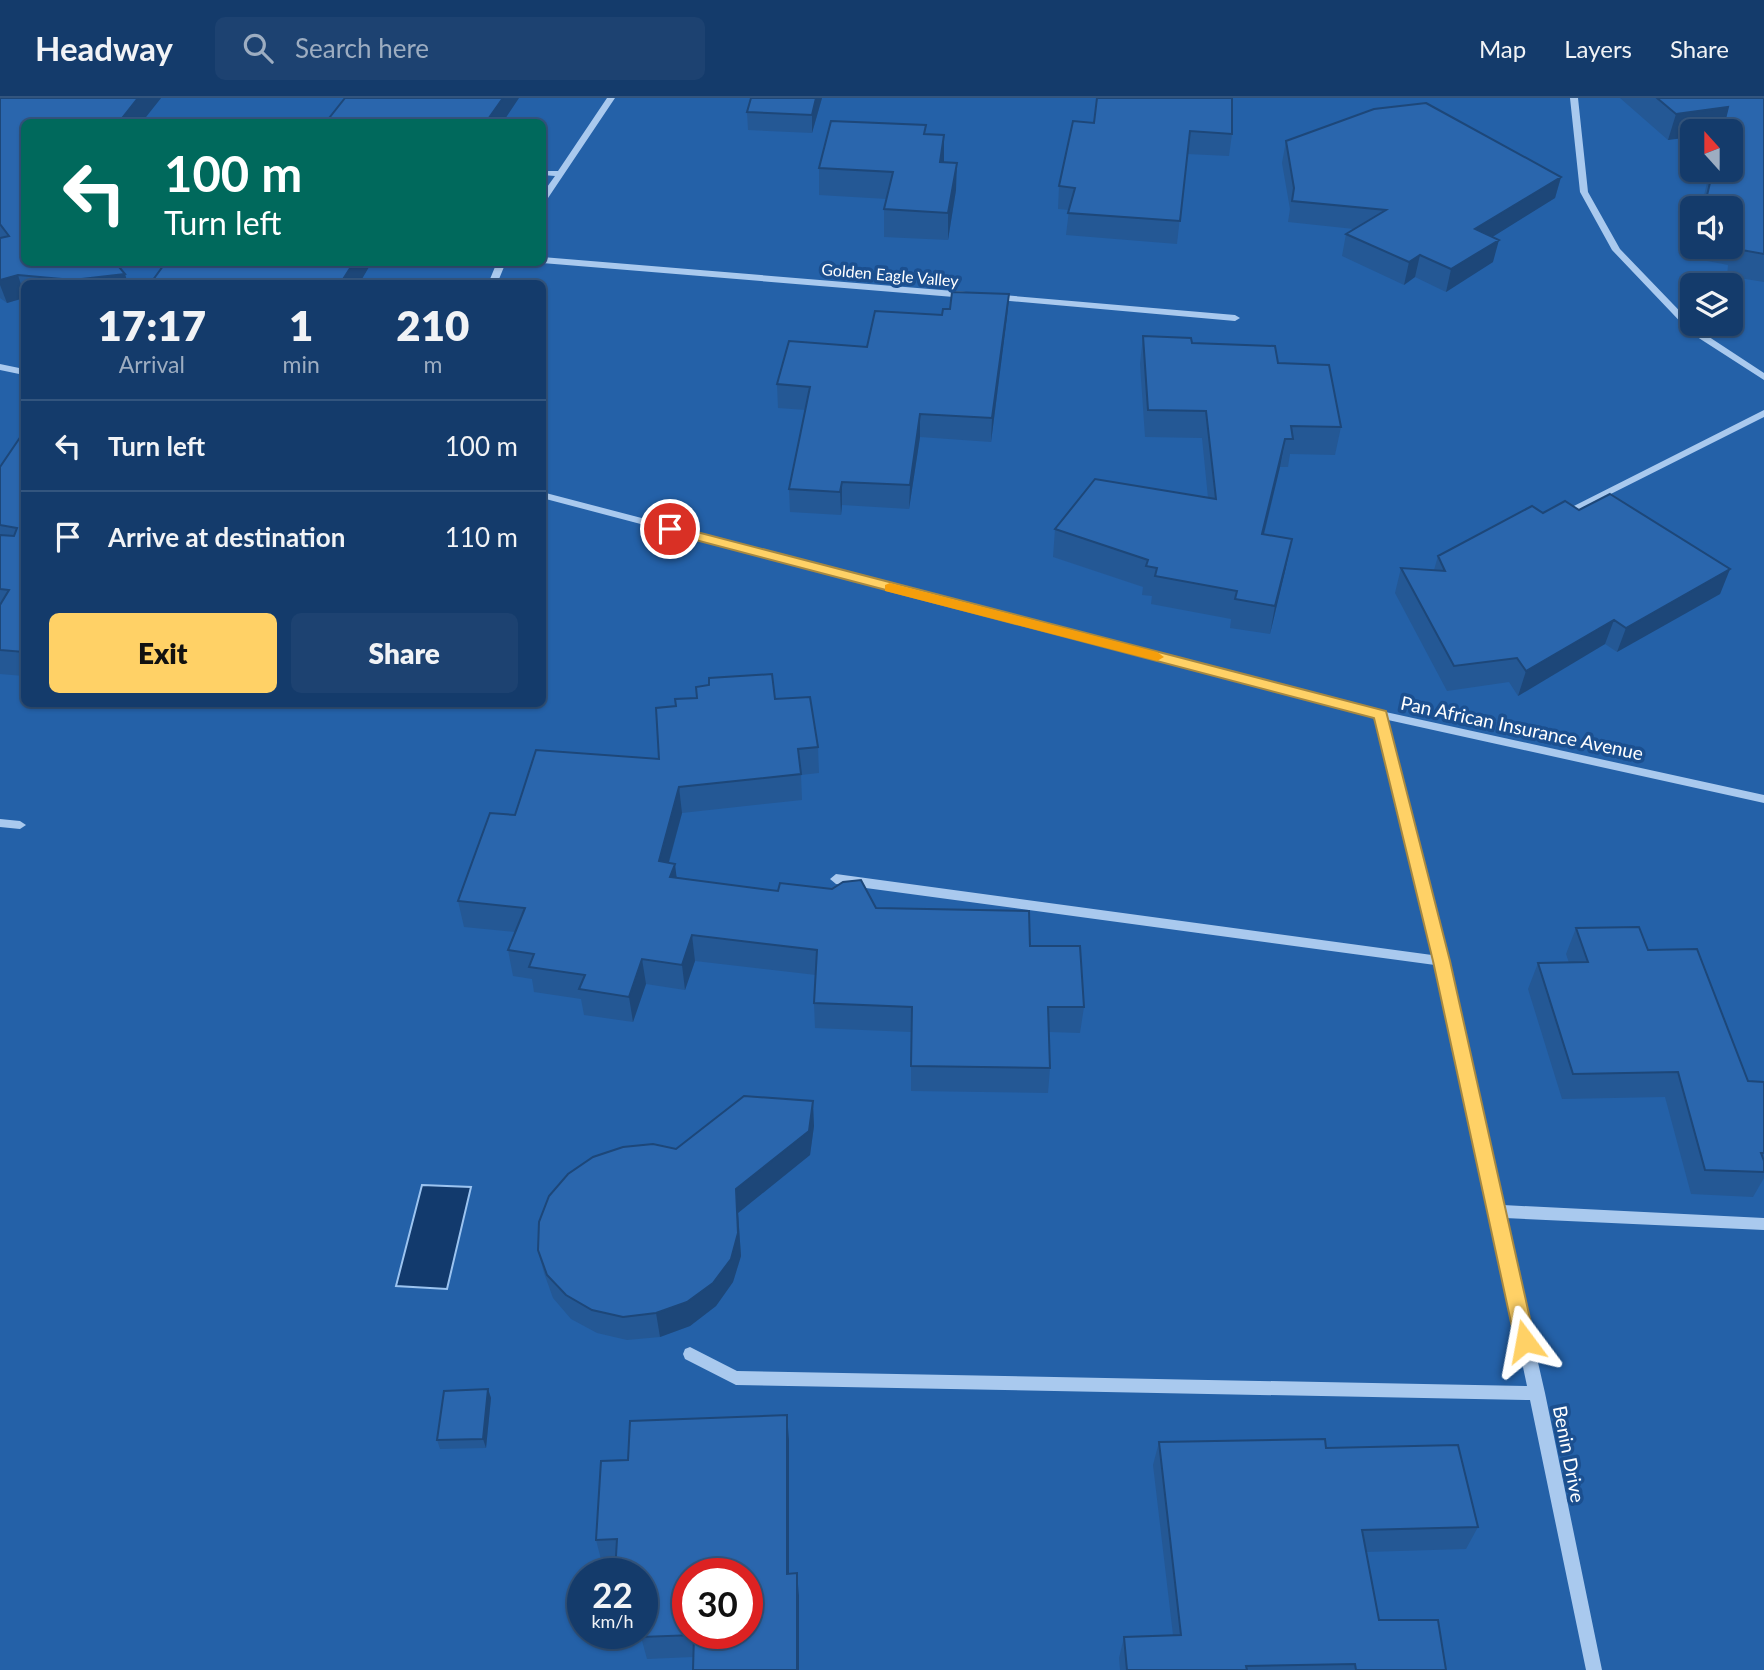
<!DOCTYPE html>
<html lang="en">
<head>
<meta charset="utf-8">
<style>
	body { margin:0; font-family:Lato,sans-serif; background:#1d4271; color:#f1f3f6; height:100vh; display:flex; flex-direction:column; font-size:26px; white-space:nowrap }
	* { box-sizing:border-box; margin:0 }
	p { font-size:23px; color:#9dadc1 }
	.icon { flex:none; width:38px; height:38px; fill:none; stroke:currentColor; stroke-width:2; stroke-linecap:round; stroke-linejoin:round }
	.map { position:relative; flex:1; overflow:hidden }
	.sheet { position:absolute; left:21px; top:182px; width:525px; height:427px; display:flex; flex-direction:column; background:#143b6b; border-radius:10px; box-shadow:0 2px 5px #0004,0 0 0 2px #33557e }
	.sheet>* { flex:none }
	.guide { position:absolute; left:21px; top:21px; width:525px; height:147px; border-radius:10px; box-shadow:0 2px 5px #0004,0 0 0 2px #33557e; background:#00695c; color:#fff; overflow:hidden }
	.needle { width:46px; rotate:339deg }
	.controls { position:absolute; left:1680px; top:21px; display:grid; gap:14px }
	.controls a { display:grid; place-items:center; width:63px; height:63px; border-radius:10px; background:#143b6b; box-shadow:0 2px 5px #0004,0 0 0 2px #33557e; font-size:35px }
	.speed { position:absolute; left:567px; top:1460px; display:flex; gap:14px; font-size:35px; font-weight:700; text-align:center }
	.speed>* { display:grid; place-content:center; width:91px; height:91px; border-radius:50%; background:#143b6b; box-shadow:0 2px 5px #0004,0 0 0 2px #33557e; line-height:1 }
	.speed small { font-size:18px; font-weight:400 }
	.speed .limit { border:10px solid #d22; background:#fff; color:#111 }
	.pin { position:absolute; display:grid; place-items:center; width:60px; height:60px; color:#fff; margin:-30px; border:4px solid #fff; border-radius:50%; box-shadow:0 2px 7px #0007 }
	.me { position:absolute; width:77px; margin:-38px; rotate:347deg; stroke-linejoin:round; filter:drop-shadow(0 0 5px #0008) }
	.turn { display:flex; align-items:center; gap:24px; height:147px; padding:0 28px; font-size:32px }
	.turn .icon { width:91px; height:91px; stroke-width:2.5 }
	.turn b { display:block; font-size:49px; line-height:60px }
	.eta { display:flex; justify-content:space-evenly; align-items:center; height:119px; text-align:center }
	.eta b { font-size:42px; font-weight:800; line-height:49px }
	.primary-button { display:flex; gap:14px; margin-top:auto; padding:14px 28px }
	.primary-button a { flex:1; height:80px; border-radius:10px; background:#ffd166; color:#111; font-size:28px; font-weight:800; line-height:80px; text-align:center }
	.primary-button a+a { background:#1d4271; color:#f1f3f6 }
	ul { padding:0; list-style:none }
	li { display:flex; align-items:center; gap:21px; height:91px; padding:0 28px; border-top:2px solid #33557e }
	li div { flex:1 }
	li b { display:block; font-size:26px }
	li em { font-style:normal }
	header { display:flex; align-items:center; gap:42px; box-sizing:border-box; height:98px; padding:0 35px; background:#143b6b; border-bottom:2px solid #33557e }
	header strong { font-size:33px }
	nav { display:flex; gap:38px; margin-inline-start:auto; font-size:24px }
	.search { width:490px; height:63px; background:#1d4271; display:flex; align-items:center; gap:18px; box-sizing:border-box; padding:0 24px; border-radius:10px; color:#9dadc1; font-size:26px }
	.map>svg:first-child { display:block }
	.green { fill:#2461a8; fill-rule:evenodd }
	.water { fill:#123a6d; stroke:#9cc4f0; stroke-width:2 }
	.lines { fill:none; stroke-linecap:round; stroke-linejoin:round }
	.minor { fill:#a9c9ee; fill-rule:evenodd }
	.wall { fill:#245895 }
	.shaded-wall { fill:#1d4779 }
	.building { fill:#2a66ad; stroke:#1d4779; stroke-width:2; fill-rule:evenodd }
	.route { fill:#ffd166; stroke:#a68842; stroke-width:2 }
	.slow { fill:#f59e0b }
	.labels { text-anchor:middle; stroke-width:7; stroke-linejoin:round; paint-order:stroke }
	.far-street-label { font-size:16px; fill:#fff; stroke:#1b4f8f }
	.street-label { font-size:19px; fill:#fff; stroke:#1b4f8f }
</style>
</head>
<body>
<header>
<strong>Headway</strong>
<div class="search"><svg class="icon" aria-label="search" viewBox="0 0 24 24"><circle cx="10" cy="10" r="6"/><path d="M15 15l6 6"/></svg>Search here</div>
<nav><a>Map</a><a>Layers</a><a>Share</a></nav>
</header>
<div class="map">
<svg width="1764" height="1572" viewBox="0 0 1764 1572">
	<rect width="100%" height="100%" fill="#1b4f8f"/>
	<!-- green -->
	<path class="green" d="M0,0h1764v1572h-1764zM24,24h518v140h-518zM1692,33h39v39h-39zM1692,110h39v39h-39zM24,186h518v420h-518zM1692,187h39v39h-39zM583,1475h59v60h-59zM688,1475h59v60h-59z"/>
	<!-- water -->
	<path class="water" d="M422,1087l49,2 -24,102 -51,-3z"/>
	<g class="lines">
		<!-- minor -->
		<path class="minor" d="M607,0h8l-69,103 -4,2v-9l13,-18 -13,-1v-4h16z
			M1570,0h8l10,94 32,57 77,80 67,44v7l-73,-47 -79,-83 -32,-58z
			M542,159l424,35 4,3 -4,3 -424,-35z
			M497,164h9l-9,22h-9z
			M991,196l244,21 5,3 -5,3 -247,-22 -1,-2z
			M0,266l24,5v6l-24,-5z
			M1764,312v7l-197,99 -4,1 -5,-3z
			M542,394l839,219 383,84v8l-376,-83 57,237 3,4 -1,3 56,241 261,13v12l-259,-12 40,175 57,277h-16l-56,-270 -794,-15 -51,-26 -2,-5 2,-5 5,-2 47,24 790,15 -36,-170 -4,-5 2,-4 -54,-242 -599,-81 -6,-5 6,-5 596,81 -56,-237 -834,-220z
			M0,721l20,2 6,4 -6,4 -20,-2z"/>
	</g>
	<!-- wall -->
	<path class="wall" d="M0,0h161l-19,24 -118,140 101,12 3,10h-104v14l-17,5 -7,-5z
		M751,0h71l-10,35 -64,-3 -1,-18z
		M1620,0h144v184l-37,-6 1,-11 -26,-5 2,-13h27v-39h-30l9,-38h21v-39h-39l-24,9z
		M1094,25l138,11 -3,22 -42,-2 -10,90 -111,-9 3,-25 -11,-1 1,-23z
		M926,36l18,28 12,28 -8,50 -64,-3v-28l3,-10 -68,-4v-27z
		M1286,43l275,36 -6,21 -63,39 1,25 -47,30 -31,-15 -11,8 -62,-29 4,-22 8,-5 -66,-7 2,-13 -8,-46z
		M1009,196l-2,23 -16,125 -71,-5 -11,72 -67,-4 -1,10 -51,-3 -1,-23 17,-79 -28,-2 -1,-24 165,-69 8,-6z
		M1143,238l49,7 86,20 63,64 -6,28 -45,-1 -2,13h-8l-16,68 22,32 -16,67 -40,-6 1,-9 -80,-15 1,-8 -10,-1 1,-8 -90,-30 2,-28 153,-31 -6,-60 -57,-1 -5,-73z
		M24,338v240l-24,-2v-207z
		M1579,412l151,59 -10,25 -103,58 -12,-8 -87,52 -9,-14 -62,9 -52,-98 6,-25 33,2 4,-14 105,-43z
		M775,601l43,48 1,26 -18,2 1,25 -120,13 -13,50 8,14 199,31 154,38 54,61 -4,26 -31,-1 1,36 -2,25 -137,-2v-59l-96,-4 -1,-25 2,-28 -121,-14 -10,29 -39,-6 -13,38 -49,-7 -3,-16 -47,-7 -2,-13 -19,-3 -5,-26 7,-18 -51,-5 -6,-26 57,-86 144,-56z
		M1576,830l72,22 100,131 16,1v96l-11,19 -62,-3 -26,-97 -103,2 -34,-110 10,-26h31l-3,-9z
		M814,1028l-4,29 -72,58 3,43 -8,26 -17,24 -26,20 -30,11 -33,3 -30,-7 -26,-14 -18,-21 -9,-25 -6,-23 138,-101z
		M488,1291l3,9 -5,50 -46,1 -3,-9z
		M789,1342v134l10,22 -106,61 -46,2 -6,-22 1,-64 -27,-10h-13l-6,-23 32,-80z
		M1159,1344l167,6 152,79 -12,22 -100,3 13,68 67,50h-326l-1,-12 5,-21 49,-2 -20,-170z"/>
	<!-- shaded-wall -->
	<path class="shaded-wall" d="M138,0h23l-19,24h-23z
		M503,0h16l-16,24h-17z
		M816,0h6l-10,35v-18z
		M1728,9l-8,24h-28v6l-24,3 8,-26z
		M944,37v27h-4z
		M957,65l-1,27 -8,50v-27z
		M1561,79l-6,21 -85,53 5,-22z
		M1499,142l-6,22 -47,30 5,-23z
		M1420,157l-5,22 -11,8 5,-23z
		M354,164h18l-13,22h-19z
		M125,176l3,10h-54l-1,-4z
		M18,177l6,19v4l-17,5 -7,-18v-5z
		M1009,196l-2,23 -16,125 1,-24z
		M920,316v23l-11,72 1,-24z
		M1285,341l-5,28 -23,95 5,-28z
		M842,384v23l-1,10 -1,-23z
		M1292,441l-6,28 -16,67 5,-28z
		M1730,471l-10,25 -103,58 9,-24z
		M1614,522l-9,24 -87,52 8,-25z
		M679,689l3,26 -20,74 -3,-26z
		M675,766l3,25 -8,-12z
		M692,837l3,26 -10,29 -3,-25z
		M642,861l4,25 -13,38 -4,-25z
		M813,1003l1,25 -4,29 -72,58 3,43 -8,26 -17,24 -26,20 -30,11 -4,-24 80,-124z
		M488,1291l3,9 -5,50 -3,-9z
		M787,1317l2,25v157l-2,-23z
		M797,1475l2,23v74h-2z"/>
	<!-- building -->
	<path class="building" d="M0,0h138l-19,24h-95v140h91l10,12 -52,6 -55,-5 -18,5v-42l9,-2 -9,-12z
		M345,0h158l-17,24h-160z
		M751,0h65l-4,17 -65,-3z
		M1097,0h135v36l-42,-3 -10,90 -112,-8 7,-25 -16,-2 14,-65 21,2z
		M1657,0h107v156l-28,-5 2,-11 -7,-1v-29h-27l9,-38h18v-39h-9l6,-24 -52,7z
		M1426,5l135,74 -86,52 24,11 -48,29 -31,-14 -11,7 -63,-28 40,-24 -94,-9 2,-13 -8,-47 88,-32z
		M831,23l95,4 -2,9 20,1 -4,27 17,1 -9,50 -64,-4 9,-37 -74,-4z
		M166,164h188l-14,22h-190z
		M952,194l57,2 -17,124 -72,-4 -10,71 -68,-3 -2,10 -51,-3 21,-102 -33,-3 12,-43 78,6 8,-36 67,4 1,-6h7z
		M1143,238l48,2 1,5 83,3 3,17 51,2 12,62 -50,-1 2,13h-8l-23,95 30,5 -17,67 -40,-7 2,-8 -82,-15 2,-8 -11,-2 2,-6 -93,-31 40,-50 121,20 -10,-88 -58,-1z
		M21,338h3v216l-24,-2v-45l9,-15 -9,-1v-54l14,1 3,-8 -17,-3v-58z
		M1610,396l120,75 -104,59 -12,-8 -88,51 -9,-13 -63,8 -53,-98 44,3 -7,-15 94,-50 11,7 22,-12 14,9z
		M772,576l3,25 35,-2 8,50 -20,2 3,25 -122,13 -20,74 16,3 -5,13 108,14 2,-8 52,6 11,-7 18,-2 15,28 153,3 1,35h50l4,61h-36l2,61 -139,-2 1,-59 -98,-4 3,-53 -125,-15 -10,30 -40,-6 -13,38 -50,-8 6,-14 -56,-8 5,-13 -26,-4 17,-42 -67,-7 32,-88 25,2 21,-65 123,9 -3,-51 20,-2 -1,-7 22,-1 -1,-11 13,-2v-7z
		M1639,829l9,23 49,-1 51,132 16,1v71h-3l3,8v11l-59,-2 -27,-98 -105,2 -35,-111 50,-1 -12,-34z
		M744,998l69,5 -4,30 -73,58 2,44 -7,26 -18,24 -26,19 -31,11 -33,4 -31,-7 -26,-15 -19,-20 -9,-25 1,-28 10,-26 19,-22 25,-17 30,-10 30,-3 23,5z
		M488,1291l-5,50 -46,1 7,-49z
		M787,1317v159l10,-1v97h-104l1,-35 -53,2 2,-36h-1v-28h-27l2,-34 -21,1 5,-79 27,-1 2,-39zM688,1475h59v60h-59z
		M1325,1341l1,9 132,-3 20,82 -116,3 17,90h59l8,50h-90l-1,-6 -109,2 1,4h-120l-3,-33 57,-2 -22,-193z"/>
	<!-- route -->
	<path class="route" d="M670,427l716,186 64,250 85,380 -3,6 -7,3 -7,-3 -3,-6 -82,-380 -59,-243 -709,-186v-6z"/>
	<!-- slow -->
	<path class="slow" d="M890,485l267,69 7,5 -7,4 -272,-70v-6z"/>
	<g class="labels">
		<!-- far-street labels -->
		<g class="far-street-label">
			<text transform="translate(890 177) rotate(5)" y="6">Golden Eagle Valley</text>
		</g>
		<!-- street labels -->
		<g class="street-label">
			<text transform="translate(1522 630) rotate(12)" y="7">Pan African Insurance Avenue</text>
			<text transform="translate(1569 1356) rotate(79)" y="7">Benin Drive</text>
		</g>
	</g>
</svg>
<div class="controls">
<a><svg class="needle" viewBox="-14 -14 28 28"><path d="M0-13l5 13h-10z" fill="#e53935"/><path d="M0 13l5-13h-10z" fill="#9dadc1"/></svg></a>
<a><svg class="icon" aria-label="sound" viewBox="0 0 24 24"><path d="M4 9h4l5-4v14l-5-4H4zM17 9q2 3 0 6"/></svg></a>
<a><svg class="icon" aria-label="layers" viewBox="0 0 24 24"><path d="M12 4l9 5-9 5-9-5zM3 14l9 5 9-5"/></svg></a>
</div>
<div class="speed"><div>22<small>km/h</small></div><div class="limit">30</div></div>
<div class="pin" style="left:670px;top:431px;background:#d93025"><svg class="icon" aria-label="arrive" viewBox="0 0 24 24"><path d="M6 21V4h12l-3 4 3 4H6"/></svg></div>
<svg class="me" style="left:1525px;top:1243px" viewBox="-20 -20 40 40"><path d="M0-17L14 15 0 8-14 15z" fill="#ffd166" stroke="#fff" stroke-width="4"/></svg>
<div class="guide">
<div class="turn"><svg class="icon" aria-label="left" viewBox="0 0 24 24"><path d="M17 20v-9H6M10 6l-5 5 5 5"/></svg><div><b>100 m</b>Turn left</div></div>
</div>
<section class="sheet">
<div class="eta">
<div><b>17:17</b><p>Arrival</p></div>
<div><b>1</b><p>min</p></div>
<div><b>210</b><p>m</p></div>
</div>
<ul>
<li><svg class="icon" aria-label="left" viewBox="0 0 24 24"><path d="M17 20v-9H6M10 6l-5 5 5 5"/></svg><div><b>Turn left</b></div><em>100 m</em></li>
<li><svg class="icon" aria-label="arrive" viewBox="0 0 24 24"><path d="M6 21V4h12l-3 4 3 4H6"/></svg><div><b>Arrive at destination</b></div><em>110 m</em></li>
</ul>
<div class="primary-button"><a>Exit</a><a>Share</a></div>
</section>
</div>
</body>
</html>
